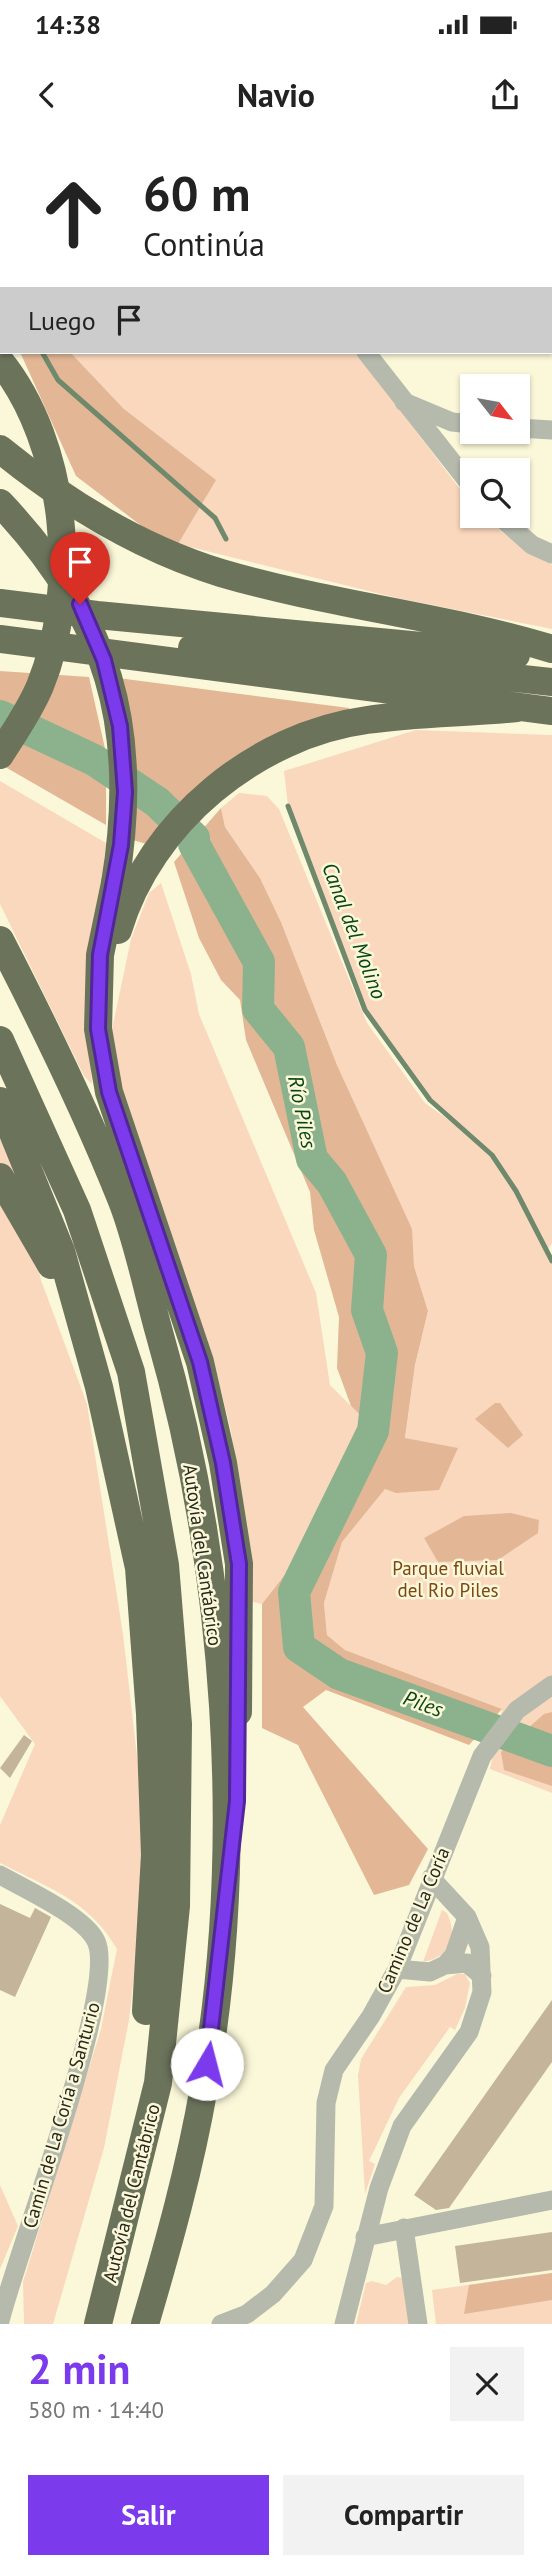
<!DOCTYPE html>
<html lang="es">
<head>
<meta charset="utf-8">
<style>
	body { margin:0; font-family:"PT Sans",sans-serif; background:#f2f2f2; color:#222; height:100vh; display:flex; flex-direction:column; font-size:26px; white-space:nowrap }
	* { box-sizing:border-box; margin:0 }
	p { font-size:23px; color:#767676 }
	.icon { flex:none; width:38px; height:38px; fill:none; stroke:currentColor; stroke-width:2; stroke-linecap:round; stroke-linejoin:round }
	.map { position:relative; height:2184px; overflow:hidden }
	.panel { display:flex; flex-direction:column; background:#fff; flex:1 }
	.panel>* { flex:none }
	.banner { position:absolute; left:0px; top:0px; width:553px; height:214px; box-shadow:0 2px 5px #0004; background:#fff; color:#222; overflow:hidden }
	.needle { width:46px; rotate:121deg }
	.controls { position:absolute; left:460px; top:234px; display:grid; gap:14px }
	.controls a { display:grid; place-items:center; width:70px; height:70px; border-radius:0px; background:#fff; box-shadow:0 2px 5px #0004; font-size:35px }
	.pin { position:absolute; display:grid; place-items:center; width:60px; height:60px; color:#fff; margin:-72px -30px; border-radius:50% 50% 50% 0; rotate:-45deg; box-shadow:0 0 7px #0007 }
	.pin .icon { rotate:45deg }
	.me { position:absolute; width:77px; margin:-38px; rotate:8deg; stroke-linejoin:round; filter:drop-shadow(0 0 5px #0008) }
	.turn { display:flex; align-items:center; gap:24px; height:147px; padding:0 28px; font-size:32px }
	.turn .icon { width:91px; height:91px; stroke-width:2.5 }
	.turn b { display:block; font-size:49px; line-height:60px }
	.then { display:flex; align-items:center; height:66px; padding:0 28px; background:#0003; gap:14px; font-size:26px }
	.round { display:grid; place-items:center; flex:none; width:74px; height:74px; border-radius:0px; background:#f2f2f2 }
	.head { display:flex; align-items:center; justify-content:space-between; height:119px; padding:0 28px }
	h1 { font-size:42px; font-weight:600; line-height:52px; color:#7c3aed }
	.cta { display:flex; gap:14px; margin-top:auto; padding:14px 28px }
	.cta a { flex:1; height:80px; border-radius:0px; background:#7c3aed; color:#fff; font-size:28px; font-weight:600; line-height:80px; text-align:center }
	.cta a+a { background:#f2f2f2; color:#222 }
	.status { display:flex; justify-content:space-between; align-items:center; height:49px; padding:0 35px; background:#fff; direction:ltr }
	.status svg { height:19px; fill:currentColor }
	header { display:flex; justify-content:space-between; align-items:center; height:91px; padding:0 28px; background:#fff; font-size:32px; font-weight:600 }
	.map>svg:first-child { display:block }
	.green { fill:#fad8be }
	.forest { fill:#e3b796 }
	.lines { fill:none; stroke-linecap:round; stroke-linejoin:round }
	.stream { stroke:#6e896b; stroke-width:5 }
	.river { stroke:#8bb28d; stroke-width:32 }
	.building { fill:#c4b49a }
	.minor { stroke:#b5baad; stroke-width:19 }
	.highway { stroke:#6b745b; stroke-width:28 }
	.highway-bridge { stroke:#6b745b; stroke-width:28 }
	.route-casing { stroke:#51269a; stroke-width:18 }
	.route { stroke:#7c3aed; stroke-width:12 }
	.labels { text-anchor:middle; stroke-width:5; stroke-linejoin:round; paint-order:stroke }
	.street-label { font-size:19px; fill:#29281d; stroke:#fbf8d9 }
	.park-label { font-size:19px; fill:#7d4612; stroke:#fbf8d9 }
	.water-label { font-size:21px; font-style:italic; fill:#094615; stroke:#fbf8d9 }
</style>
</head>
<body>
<div class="status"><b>14:38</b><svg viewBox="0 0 49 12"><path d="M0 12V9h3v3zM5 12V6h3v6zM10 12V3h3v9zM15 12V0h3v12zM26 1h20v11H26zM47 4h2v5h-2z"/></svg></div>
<header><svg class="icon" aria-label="back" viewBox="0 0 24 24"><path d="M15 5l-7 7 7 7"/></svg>Navio<svg class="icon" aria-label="share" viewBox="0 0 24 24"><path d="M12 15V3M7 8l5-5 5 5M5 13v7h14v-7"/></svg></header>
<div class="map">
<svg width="552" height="2184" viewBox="0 0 552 2184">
	<rect width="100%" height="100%" fill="#fbf8d9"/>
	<!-- green -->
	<path class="green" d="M70,212h286l116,153v11h12l19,17 49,32v64l-155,-31 -219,-54 -25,-111 -29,-24z
		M416,590l136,5v508l-5,8 5,10v532l-62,-24 12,-60 -157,-59 -18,-15 -3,-32 18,-62 52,-63 10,-31 11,-82 13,-54 -14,-45 -3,-37 -74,-164 -56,-143 -21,-44 -35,-51 -4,-19 18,-15 28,3 12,13 88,214 58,80 38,27 -33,-30 -65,-90 -77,-204 -4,-35z
		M0,641l106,62 -18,171 4,70 -8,-8 -84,-172z
		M161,743l30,91 8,40 117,279 14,92 37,37 -56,119 -49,63 -13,-3 -6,-95 -12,-75 -18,-73 -94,-276 -8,-48 20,-95 18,-46z
		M0,999l14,24 27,117 46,124 36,230 18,157v126l-12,103 -25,128 -51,176h-29l-1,-42 78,-253 16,-80c-28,-49 -69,-61 -117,-86v-38l35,-81 -35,-48z
		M442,1770l5,3c12,25 2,45 -24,49z
		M457,1834h8l5,9 -5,25 -10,22 -5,-3 -51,71 -30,63 6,3 -10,30 -7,-119 3,-16 45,-72 29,-2z
		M0,2045l18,41 -18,43z
		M552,2133v51h-116l-4,-34z
		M397,2137l5,1 7,46h-53l10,-41 6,-2 14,4z"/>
	<!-- forest -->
	<path class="forest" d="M20,212h50l54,57 92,71 -38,64 -35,-17 -67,-51z
		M0,531l89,6 17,76v72l-106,-61z
		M118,538l231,30 1,7 -204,129 -13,-4z
		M221,668l4,19 35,51 21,44 56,143 75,164 2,37 14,45 -13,54 -10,73 53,10 -19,42 -43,3 -11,-4 -43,53 -18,61 3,32 18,15 157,59 -33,36 -143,-55 -23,17 125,142 -19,36 -35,10 -76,-150 -36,-17v-124l49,-63 56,-119 -16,-16 -14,-38 2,-51 -25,-87 -4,-38 -64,-152 -6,-40 -19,-20 -22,-42 -25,-76z
		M495,1263h5l23,32 -15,13 -33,-29z
		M511,1373l28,7 -1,13 -40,27 -60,2 -14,-24 40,-22z
		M552,1572v74l-48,-16 -3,-18 43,-38z
		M552,2133v27l-88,14 5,-29z"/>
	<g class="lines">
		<!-- stream -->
		<path class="stream" d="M0,103l2,2
			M42,212l16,28 157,138 11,21
			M288,666l77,204 65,90 62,55 24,36 36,70"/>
		<!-- river -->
		<path class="river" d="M0,576l94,44 63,42 37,36v6l65,118 -1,47 31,38 23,112 20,24 39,72 -4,55 15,43 -9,78 -79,161 5,55 40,27 213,77"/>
	</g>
	<!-- building -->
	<path class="building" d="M24,1595l8,6 -22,37 -10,-10z
		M0,1764l30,14 5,-10 16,9 -36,80 -15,-7z
		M552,1860v62l-103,146 -13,2 -22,-15z
		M552,2092v38l-92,13 -5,-37z"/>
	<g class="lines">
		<!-- minor -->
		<path class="minor" d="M190,0l2,2
			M209,0l2,2
			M366,212l106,135
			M404,262l48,20 20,2
			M518,288l34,2
			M499,376l33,29 20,9
			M0,1735c25,14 84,41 96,66 23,46 -80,314 -96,380
			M445,1825l9,-10 13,-38
			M397,1829l33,3 15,-7 22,-2 15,13
			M404,2088l14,96
			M365,2097l187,-37
			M221,2184l26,-10 26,-20 30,-34 21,-54 2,-103 8,-33 37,-54 26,-47 85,-213 35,-46 35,-25
			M344,2184l35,-136 23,-62 67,-94 13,-40 -2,-45 -13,-30 -36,-39"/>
		<!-- highway -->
		<path class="highway" d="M0,309c65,53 140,99 221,124 109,32 223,43 331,76
			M0,463l97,12 419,40
			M0,499l552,72
			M192,508l92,5 268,29
			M115,743l-15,72 -2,74 11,63 91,270 23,101 16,101 -1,148
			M118,790c32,-108 138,-195 249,-210 49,-7 100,-7 150,-12
			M0,800c44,85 86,171 122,261 16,41 25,88 37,131 68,236 88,513 45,755 -14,81 -36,159 -59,237
			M0,900l77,170 54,162 34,193 13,159 -2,182 -18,177 -60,241
			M0,961l61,150 38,136 40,181 11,146 5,141 -9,156
			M0,1037l51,88"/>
		<!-- highway-bridge -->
		<path class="highway-bridge" d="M0,221c67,83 80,228 40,325 -10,24 -26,47 -40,69
			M0,363c109,115 141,224 115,380"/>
	</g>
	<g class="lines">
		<!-- route casing -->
		<g class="route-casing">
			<path id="route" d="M80,464l24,56 16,66 5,66 -4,53 -21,110 -2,74 11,63 91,270 23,101 16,101 -2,237 -30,263"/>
		</g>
		<!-- route -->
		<use href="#route" class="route"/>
	</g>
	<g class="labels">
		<!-- street labels -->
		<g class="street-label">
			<text transform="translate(203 1415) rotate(82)" y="7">Autovía del Cantábrico</text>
			<text transform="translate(413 1780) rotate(-67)" y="7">Camino de La Coría</text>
			<text transform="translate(61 1975) rotate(-74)" y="7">Camín de La Coría a Santurio</text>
			<text transform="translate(131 2053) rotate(-76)" y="7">Autovía del Cantábrico</text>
		</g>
		<!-- park labels -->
		<g class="park-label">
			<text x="448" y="1435">Parque fluvial<tspan x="448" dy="22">del Rio Piles</tspan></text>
		</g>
		<!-- water labels -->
		<g class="water-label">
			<text transform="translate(354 791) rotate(69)" y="7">Canal del Molino</text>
			<text transform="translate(302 972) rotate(79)" y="7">Río Piles</text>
			<text transform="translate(423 1564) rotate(20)" y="7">Piles</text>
		</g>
	</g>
</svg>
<div class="controls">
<a><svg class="needle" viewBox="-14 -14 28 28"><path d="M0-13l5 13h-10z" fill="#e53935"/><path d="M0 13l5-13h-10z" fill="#767676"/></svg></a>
<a><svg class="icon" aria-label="search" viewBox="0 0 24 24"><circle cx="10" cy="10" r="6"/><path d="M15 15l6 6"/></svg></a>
</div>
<div class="pin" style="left:80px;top:464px;background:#d93025"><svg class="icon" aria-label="arrive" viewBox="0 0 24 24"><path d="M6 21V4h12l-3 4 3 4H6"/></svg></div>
<svg class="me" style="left:207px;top:1924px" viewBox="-20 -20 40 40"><circle r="19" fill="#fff"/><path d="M0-13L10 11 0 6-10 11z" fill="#7c3aed"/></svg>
<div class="banner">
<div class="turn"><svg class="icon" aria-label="ahead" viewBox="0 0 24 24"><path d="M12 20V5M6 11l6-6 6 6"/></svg><div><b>60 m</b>Continúa</div></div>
<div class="then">Luego<svg class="icon" aria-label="arrive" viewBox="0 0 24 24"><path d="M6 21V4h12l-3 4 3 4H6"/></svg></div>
</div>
</div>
<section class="panel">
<div class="head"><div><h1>2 min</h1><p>580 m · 14:40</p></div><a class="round"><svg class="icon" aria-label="close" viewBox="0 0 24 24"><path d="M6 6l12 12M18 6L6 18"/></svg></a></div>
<div class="cta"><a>Salir</a><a>Compartir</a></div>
</section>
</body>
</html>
